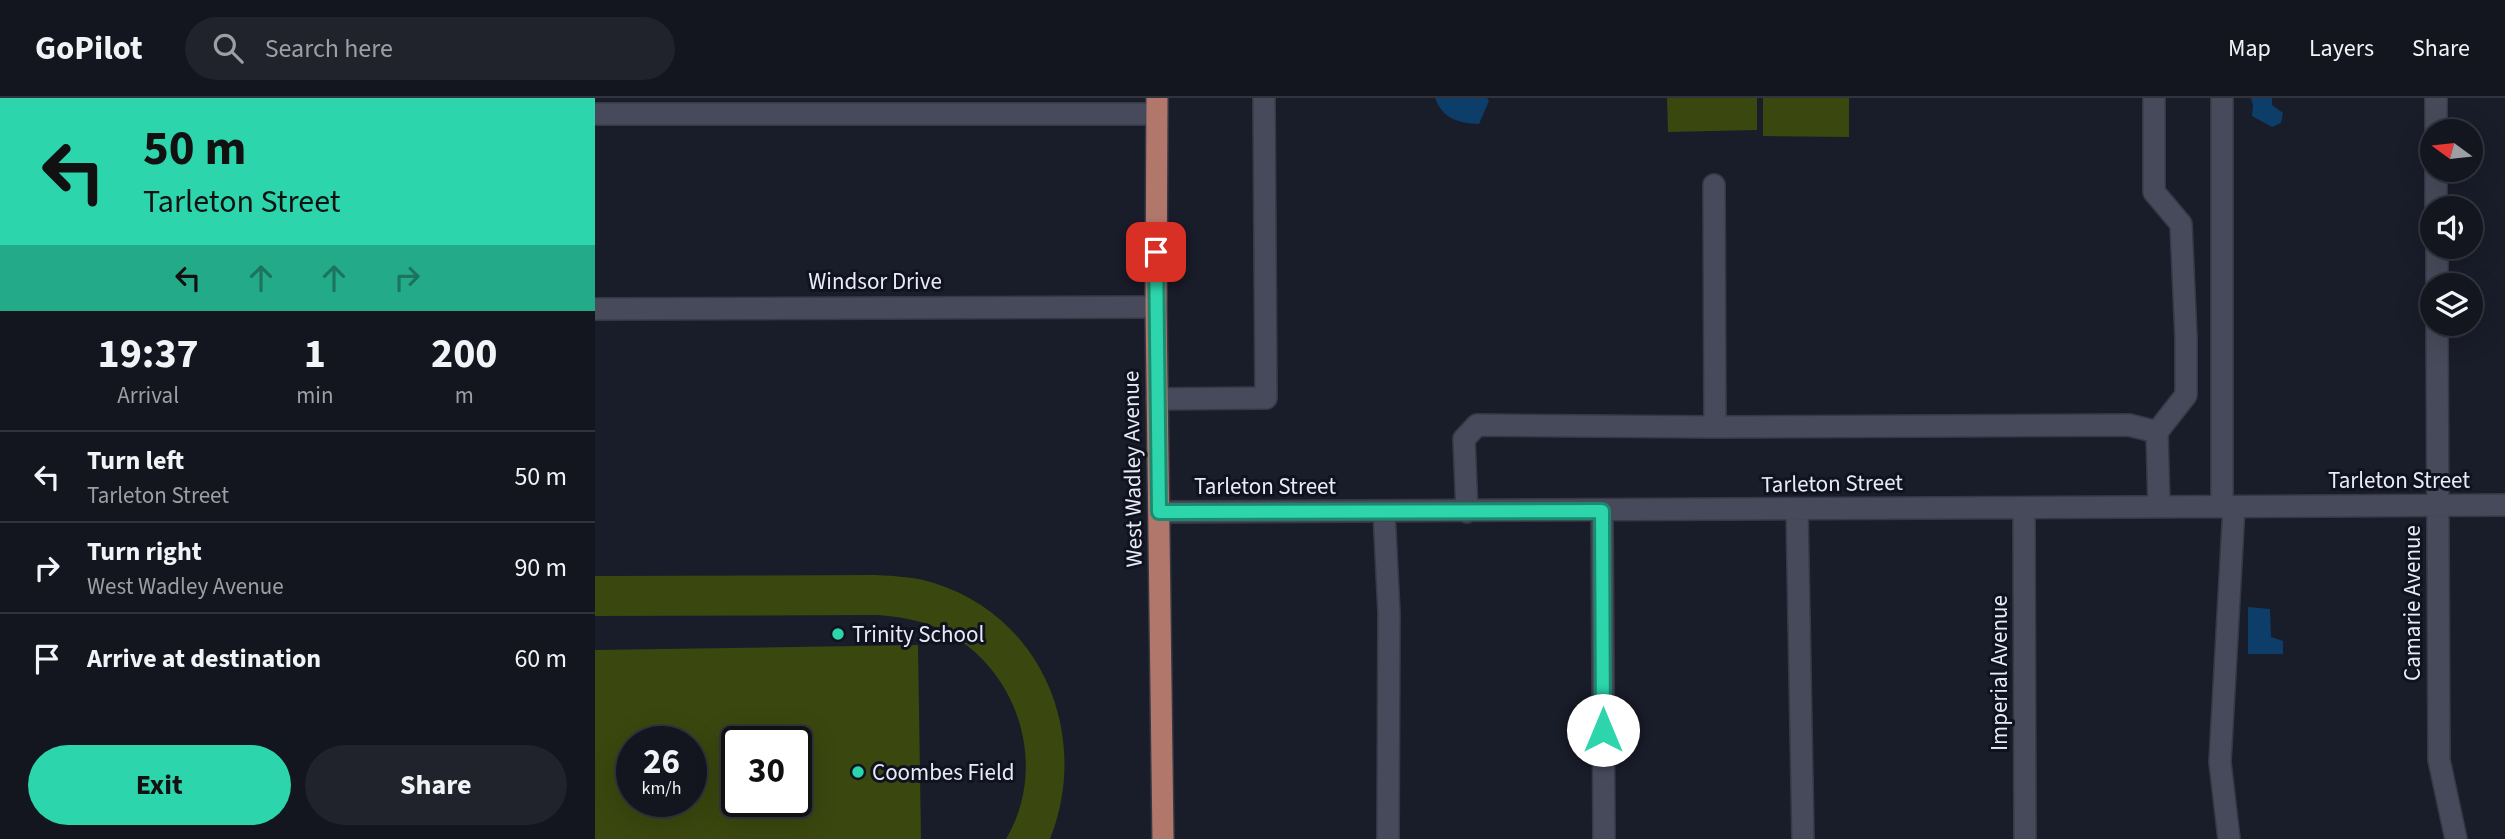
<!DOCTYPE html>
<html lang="en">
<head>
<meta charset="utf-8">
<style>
	body { margin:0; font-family:"Source Sans 3",sans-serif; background:#20222c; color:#f1f3f6; height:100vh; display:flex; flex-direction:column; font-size:26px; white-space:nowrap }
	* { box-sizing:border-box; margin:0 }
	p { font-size:23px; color:#9d9fa4 }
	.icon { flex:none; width:38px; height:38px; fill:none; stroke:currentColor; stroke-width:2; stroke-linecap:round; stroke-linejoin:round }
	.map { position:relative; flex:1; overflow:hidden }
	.panel { display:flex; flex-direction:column; background:#13151f; width:595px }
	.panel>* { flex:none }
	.guide { background:#2cd5ab; color:#111; overflow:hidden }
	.needle { width:46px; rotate:285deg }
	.controls { position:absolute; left:1825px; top:21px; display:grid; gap:14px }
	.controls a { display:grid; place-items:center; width:63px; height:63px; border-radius:50%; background:#13151f; box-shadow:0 7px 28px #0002,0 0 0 2px #32343d; font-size:35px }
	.speed { position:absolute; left:21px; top:628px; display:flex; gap:14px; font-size:35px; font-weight:700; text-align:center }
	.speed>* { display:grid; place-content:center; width:91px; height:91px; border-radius:50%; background:#13151f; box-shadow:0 7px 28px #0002,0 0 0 2px #32343d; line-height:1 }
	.speed small { font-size:18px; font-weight:400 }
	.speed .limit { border:4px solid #111; border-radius:10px; background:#fff; color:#111 }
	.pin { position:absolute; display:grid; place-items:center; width:60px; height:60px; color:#fff; margin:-30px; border-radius:14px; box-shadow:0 4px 10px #0006 }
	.me { position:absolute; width:77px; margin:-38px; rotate:0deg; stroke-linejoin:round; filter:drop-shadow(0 0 5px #0008) }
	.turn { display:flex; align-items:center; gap:24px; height:147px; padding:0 28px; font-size:32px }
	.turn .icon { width:91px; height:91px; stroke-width:2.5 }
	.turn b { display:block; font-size:49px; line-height:60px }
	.lanes { display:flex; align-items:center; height:66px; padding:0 28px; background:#0003; justify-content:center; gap:35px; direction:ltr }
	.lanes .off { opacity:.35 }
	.eta { display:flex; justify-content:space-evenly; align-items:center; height:119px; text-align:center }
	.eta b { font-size:42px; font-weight:700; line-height:49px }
	.cta { display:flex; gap:14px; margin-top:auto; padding:14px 28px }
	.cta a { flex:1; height:80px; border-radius:42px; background:#2cd5ab; color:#111; font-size:28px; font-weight:700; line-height:80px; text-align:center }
	.cta a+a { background:#20222c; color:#f1f3f6 }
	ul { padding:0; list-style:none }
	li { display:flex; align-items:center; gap:21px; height:91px; padding:0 28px; border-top:2px solid #32343d }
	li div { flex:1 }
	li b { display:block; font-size:26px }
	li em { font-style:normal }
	header { display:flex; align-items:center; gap:42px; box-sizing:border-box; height:98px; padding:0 35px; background:#13151f; border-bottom:2px solid #32343d }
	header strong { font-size:33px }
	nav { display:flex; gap:38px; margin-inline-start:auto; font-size:24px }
	.search { width:490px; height:63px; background:#20222c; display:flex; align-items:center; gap:18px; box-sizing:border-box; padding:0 24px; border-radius:38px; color:#9d9fa4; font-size:26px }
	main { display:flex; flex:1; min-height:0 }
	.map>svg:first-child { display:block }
	.green { fill:#3a470e; fill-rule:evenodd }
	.water { fill:#0d3e6a }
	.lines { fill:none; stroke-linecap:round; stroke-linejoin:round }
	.minor-casing { stroke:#373844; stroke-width:24 }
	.major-casing { stroke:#373844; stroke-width:24 }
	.minor { stroke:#464a5a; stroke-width:21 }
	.major { stroke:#b2776b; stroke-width:21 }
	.route-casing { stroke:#1d8a6f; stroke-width:18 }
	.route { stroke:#2cd5ab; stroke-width:12 }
	.poi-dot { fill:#2cd5ab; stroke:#10131f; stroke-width:2.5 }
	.labels { text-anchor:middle; stroke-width:6; stroke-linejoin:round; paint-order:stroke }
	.street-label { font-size:23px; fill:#e8ebf5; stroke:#10131f }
	.poi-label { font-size:23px; fill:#e8ebf5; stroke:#10131f; text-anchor:start }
</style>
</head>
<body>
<header>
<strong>GoPilot</strong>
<div class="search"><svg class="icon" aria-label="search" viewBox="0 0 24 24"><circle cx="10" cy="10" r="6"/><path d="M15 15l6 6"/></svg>Search here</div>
<nav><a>Map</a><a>Layers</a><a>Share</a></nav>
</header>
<main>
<section class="panel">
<div class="guide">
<div class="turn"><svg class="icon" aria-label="left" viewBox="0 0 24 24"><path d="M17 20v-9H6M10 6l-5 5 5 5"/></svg><div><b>50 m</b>Tarleton Street</div></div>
<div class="lanes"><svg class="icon" aria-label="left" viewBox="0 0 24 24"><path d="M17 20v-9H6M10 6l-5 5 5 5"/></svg><svg class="icon off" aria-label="ahead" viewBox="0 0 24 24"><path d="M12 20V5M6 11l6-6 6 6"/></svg><svg class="icon off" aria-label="ahead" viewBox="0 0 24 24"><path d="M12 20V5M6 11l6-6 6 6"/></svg><svg class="icon off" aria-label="right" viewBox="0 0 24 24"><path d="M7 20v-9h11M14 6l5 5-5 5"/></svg></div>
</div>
<div class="eta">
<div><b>19:37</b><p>Arrival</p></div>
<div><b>1</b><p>min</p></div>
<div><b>200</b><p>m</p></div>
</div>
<ul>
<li><svg class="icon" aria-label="left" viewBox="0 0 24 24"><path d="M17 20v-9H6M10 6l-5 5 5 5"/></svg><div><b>Turn left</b><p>Tarleton Street</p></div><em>50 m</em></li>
<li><svg class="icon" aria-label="right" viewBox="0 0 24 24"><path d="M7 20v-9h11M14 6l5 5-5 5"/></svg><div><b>Turn right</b><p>West Wadley Avenue</p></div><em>90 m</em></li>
<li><svg class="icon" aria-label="arrive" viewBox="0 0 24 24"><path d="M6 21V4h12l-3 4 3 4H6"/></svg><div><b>Arrive at destination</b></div><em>60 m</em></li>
</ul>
<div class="cta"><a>Exit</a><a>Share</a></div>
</section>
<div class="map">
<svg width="1910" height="741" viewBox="0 0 1910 741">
	<rect width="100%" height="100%" fill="#191c29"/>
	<!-- green -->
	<path class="green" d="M1072,0h90v32l-89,2z
		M1168,0h86v39l-86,-1z
		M281,477c20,1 39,2 58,8 109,34 157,153 116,256h-44c43,-72 13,-170 -62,-208 -21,-11 -44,-14 -67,-16l-282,1v-40z
		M323,547l3,194h-326v-189zM37,644h59v60h-59zM142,644h59v60h-59z"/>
	<!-- water -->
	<path class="water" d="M840,0h52l2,3 -10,23c-21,-1 -36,-5 -44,-26z
		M1656,0h21v7l11,8 -2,10 -9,4 -20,-11 1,-10z
		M1653,509l22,2 1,28 12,4v13h-35z"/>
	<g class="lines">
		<!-- minor casing -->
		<g class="minor-casing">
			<path id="minor" d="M1559,0v94l27,32 5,114v57l-29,37 2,75
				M1627,0v409
				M1841,0v33
				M0,16h562
				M1841,72v38
				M1119,87l1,242
				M1842,149v38
				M0,211l561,-2
				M1842,226l2,436 17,79
				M562,301l109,-1 -2,-300
				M1429,410l1,331
				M1202,411l6,330
				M1007,413l2,328
				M564,414l1346,-7
				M789,414l5,101 -1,226
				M872,414l-3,-73 13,-14 238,2 414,-2 28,7
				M1634,741l-9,-77 14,-255"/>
		</g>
		<!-- major casing -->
		<g class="major-casing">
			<path id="major" d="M562,0l-1,209 7,532"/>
		</g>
		<!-- minor -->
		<use href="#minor" class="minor"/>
		<!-- major -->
		<use href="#major" class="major"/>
	</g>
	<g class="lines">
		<!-- route casing -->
		<g class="route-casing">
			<path id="route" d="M561,154l3,260 443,-1 1,219"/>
		</g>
		<!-- route -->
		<use href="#route" class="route"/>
	</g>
	<!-- markers -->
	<g class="poi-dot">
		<circle cx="243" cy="536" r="7"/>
		<circle cx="263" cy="674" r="7"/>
	</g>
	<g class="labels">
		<!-- street labels -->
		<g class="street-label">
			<text x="280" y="191">Windsor Drive</text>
			<text transform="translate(537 371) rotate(-91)" y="8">West Wadley Avenue</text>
			<text x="1804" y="390">Tarleton Street</text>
			<text transform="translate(1237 385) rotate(-1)" y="8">Tarleton Street</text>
			<text x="670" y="396">Tarleton Street</text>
			<text transform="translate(1817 505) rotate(-90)" y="8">Camarie Avenue</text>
			<text transform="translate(1404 575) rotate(-90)" y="8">Imperial Avenue</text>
		</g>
		<!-- poi labels -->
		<g class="poi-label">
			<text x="257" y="544">Trinity School</text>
			<text x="277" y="682">Coombes Field</text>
		</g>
	</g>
</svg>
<div class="controls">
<a><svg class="needle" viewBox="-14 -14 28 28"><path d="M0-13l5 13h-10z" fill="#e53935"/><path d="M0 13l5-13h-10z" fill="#9d9fa4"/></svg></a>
<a><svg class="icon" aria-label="sound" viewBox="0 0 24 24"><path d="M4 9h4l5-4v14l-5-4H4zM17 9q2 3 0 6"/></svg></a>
<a><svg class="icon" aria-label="layers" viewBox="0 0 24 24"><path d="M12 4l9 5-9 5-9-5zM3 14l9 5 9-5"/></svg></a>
</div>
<div class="speed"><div>26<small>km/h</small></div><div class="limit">30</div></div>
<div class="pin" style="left:561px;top:154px;background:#d93025"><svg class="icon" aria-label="arrive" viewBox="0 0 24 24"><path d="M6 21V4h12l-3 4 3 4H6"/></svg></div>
<svg class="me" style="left:1008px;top:632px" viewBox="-20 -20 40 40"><circle r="19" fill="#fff"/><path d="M0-13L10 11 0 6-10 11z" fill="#2cd5ab"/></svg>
</div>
</main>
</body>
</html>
